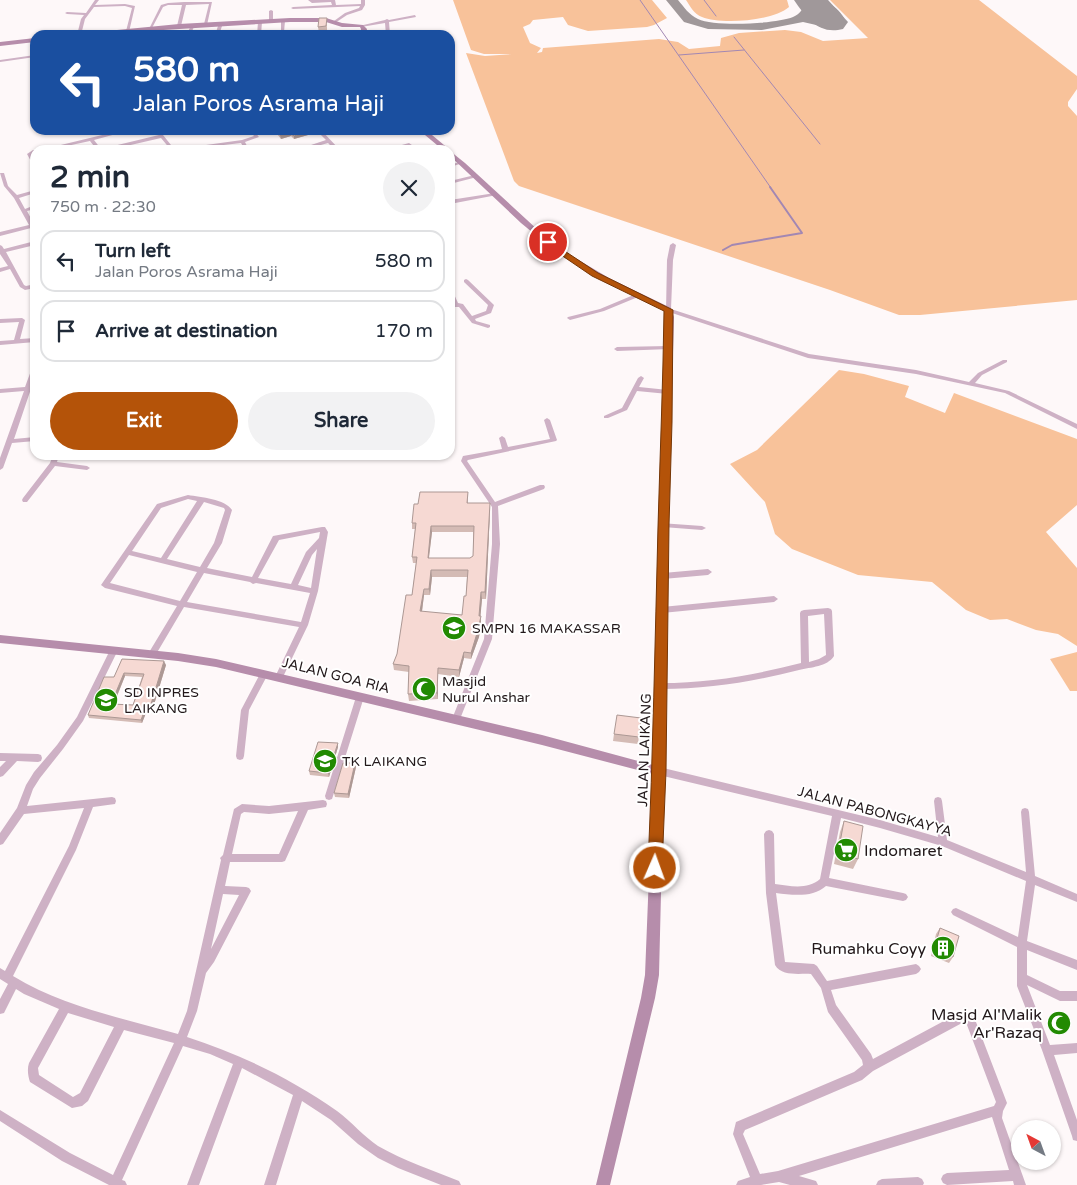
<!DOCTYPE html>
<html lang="en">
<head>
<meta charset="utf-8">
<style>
	body { margin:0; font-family:"Varela Round",sans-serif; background:#f2f2f3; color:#1f2937; height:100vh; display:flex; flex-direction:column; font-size:19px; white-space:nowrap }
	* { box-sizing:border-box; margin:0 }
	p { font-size:16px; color:#747a83 }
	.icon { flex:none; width:28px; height:28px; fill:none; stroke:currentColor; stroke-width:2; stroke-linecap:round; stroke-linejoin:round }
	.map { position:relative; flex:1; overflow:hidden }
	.side { position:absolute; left:30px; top:145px; width:425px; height:315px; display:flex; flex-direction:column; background:#fff; border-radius:15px; box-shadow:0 1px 4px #0004 }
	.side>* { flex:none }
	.banner { position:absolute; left:30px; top:30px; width:425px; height:105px; border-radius:15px; box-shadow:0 1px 4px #0004; background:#1a4fa0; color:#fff; overflow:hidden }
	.needle { width:32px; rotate:319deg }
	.fabs { position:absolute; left:1011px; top:1120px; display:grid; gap:10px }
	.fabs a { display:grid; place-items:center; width:50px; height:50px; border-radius:50%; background:#fff; box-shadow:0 1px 4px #0004; font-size:25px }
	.pin { position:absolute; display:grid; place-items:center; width:42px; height:42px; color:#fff; margin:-21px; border:2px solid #fff; border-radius:50%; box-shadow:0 1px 5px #0007 }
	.me { position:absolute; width:55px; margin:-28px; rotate:2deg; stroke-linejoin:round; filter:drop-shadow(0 0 4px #0008) }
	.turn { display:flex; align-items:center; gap:18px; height:105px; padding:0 20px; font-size:22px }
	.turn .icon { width:65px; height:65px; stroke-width:2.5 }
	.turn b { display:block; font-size:35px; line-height:42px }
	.round { display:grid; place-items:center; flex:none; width:52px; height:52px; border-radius:26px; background:#f2f2f3 }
	.head { display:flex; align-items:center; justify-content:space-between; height:85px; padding:0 20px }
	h1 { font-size:30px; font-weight:800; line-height:38px }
	.button { display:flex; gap:10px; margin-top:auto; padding:10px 20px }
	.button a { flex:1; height:58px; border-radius:30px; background:#b45309; color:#fff; font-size:20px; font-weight:800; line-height:58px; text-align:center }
	.button a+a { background:#f2f2f3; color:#1f2937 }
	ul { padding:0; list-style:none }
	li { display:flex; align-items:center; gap:15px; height:62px; margin:0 10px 8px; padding:0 10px; border:2px solid #e0e1e3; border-radius:15px }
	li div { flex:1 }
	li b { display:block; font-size:19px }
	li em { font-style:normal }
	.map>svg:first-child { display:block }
	.green { fill:#f8c29a }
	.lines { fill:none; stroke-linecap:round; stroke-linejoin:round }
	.stream-far1 { stroke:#a287b3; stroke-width:1 }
	.stream { stroke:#a287b3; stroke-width:2 }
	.taxiway { fill:#a0989a; fill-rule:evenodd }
	.runway { fill:#a0989a; fill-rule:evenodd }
	.street { fill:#ceb1c5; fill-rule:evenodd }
	.secondary { fill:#b68dab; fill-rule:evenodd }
	.wall { fill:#d4bbb5; fill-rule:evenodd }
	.shaded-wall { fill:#ac9894 }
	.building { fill:#f6d9d3; stroke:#ac9894; fill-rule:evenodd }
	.route { fill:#b45309; stroke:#753606 }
	.labels { text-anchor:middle; stroke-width:4; stroke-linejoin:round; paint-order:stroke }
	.poi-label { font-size:14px; fill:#22181a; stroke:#fff; text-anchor:start }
	.street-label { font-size:14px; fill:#22181a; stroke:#fff }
	.near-poi-label { font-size:16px; fill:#22181a; stroke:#fff; text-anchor:end }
</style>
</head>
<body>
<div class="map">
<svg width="1077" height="1185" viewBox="0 0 1077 1185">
	<rect width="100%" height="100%" fill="#fef8f9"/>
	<!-- green -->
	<path class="green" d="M453,0h199l15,18 -13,7 -7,2 -59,4 -20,-6 -5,-8 -30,3 -3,4 -7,3 7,16 11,5 -4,5 5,-1 1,-4 116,-9 19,3 11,7 31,-3 1,-8 18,-5 46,-3 16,2 22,9 45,-3 -38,-38h149l98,76v13l-9,13v4l9,10v184l-157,15h-21l-69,-25 -311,-104 -5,-5 -48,-128 19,3 27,-2h-28l-13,-4z
		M686,0h101l2,7c-16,14 -68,18 -87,10 -8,-3 -12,-11 -16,-17z
		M839,370l25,4 45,12 -4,11 40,16 9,-20 123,46v66l-31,27 31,36v78l-19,-12 -22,-4 -29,-11 -17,1 -24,-10 -34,-28 -74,-7 -66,-26 -17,-15 -10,-32 -35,-38 27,-14z
		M1077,652v39h-7l-20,-32z"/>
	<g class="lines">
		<!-- stream-far1 -->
		<path class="stream-far1" d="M640,0l131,188
			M704,0l12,16
			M734,37l86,107
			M679,55l65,-5"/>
		<!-- stream -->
		<path class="stream" d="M723,250l9,-5 70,-12 -32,-46"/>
		<!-- taxiway -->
		<path class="taxiway" d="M666,0h12c6,7 11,15 20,19 17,8 77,5 95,-2 7,-3 9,-8 14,-13l-3,-4c17,0 31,2 40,18l-5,5 -14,4 -22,-5 -41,8 -54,-1 -24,-7zM818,7l12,8 1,2 -10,2 -9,-3z"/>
		<!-- runway -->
		<path class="runway" d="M794,0h34l20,22 -5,7c-24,6 -36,-10 -49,-29z"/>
		<!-- street -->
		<path class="street" d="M95,0h4l-4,5 30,-1 10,2 -6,26 -3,-1 6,-23 -7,-2 -31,1 -9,12 -4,16h-4l4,-16 3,-4 -17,-1 -2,-1 2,-1 19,1z
			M308,0h27l1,5 25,-1v-4h4v5l-3,5 -15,5 -12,8h-1v-2l11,-8 14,-5 1,-2 -67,3 -2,-1 2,-1 39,-2 -1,-3 -19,1z
			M184,2h28l-5,23 -3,-1 5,-20 -23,1 -5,21 -2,1 -2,-1 5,-21h-14l-5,2 -11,21 -3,1 12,-24 7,-2z
			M271,10l2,1v10l-2,1 -2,-1v-10z
			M415,15l1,2 -27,5 1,13h-4l-1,-12 -24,4 -2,-1 26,-6 2,-1 2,1z
			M283,20l2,1 -1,11c7,2 16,-1 22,2l-1,1 -24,-1v-13z
			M260,21l2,1 -1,13h-4l1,-13z
			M221,22l2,1 -4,12h-4l4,-12z
			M192,24l3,1 -5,10h-4z
			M35,55v2l-35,5v-2z
			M76,130h8l-10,3 -2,-1z
			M123,130h8l-37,10 7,9 58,-14 -4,-5h4l16,20h-4l-10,-12 -52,12h-12l-7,-9 -42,9h-8z
			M214,130h10l-26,5 -2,-1z
			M249,130h4l6,7 -14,5 4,8h-4l-4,-7 -35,4 -2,-1 2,-1 36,-5 12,-4z
			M316,130h5l19,20h-5l-7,-7 -25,7h-7l30,-10z
			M409,143l10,7h-5l-6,-4 -17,4h-7z
			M33,150h4h-2v3l-3,2 3,6v5l-2,-1 -6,-11z
			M459,162l4,1 -13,4v-2z
			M0,173h4l4,13 9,9 18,-5v3l-16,5 6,11 10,-4v4l-8,2 7,13 1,-1v4l-35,9v-4l29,-7 -15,-27 -10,-12z
			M475,175l2,1v1l-27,7v-3z
			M495,193l2,1v1l-47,9v-4z
			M35,241v4l-29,7 18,33 2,1 9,-2v4l-10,2 -5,-3 -10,-18 -10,3v-4l8,-2 -8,-12v-9l2,1 2,3z
			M673,243l3,2 -3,15 -2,49 138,45 107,16 53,12 9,-9 25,-13h4v2l-25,13 -7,8 34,8 68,33v5l-72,-36 -89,-19 -108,-16 -142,-47 1,-51 3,-15z
			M466,279l2,1 26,25 -3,8 -16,6 1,2 14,4v2l-2,1 -16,-5 -13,-16h-9v-4h2l-2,-4v-9l3,2 5,11 5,1 9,12 14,-5 2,-6 -24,-23v-2z
			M636,294l3,2 -1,1 -34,14 -34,9 -3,-2 1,-1 32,-8z
			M22,318l3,2 -5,19 15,-1v4l-35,3v-4l14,-1 5,-18 -19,1v-4z
			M668,346l3,2 -1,1 -53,2 -3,-2 3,-2z
			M35,366v11l-21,62 21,-2v4l-23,2 -9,25 -3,2v-12l24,-67 -24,2v-4l25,-2 7,-19z
			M641,376l3,2 -5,9 29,3 3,2 -3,2 -31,-3 -10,19 -19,8h-4v-2l18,-8 16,-30z
			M547,418l3,2 7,20 -1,1 -88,19 -1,1 28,41 45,-17h4l1,2 -1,2 -46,17 2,38 -8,95 -32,80 -1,2 -3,1 -3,-1 -1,-2 32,-80 8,-95v-37l-31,-46 2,-5 39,-7 -3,-11 3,-2 3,2 3,9 42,-8 -6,-19z
			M53,455h6l-2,7 30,4 3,2 -3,2 -32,-4 -28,36h-4l-1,-2 1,-2 27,-35z
			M188,495c13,2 37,4 44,15l-10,33 -15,25 45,9 21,-41 49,-9h3l3,5 -10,59 -10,34 -26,54h-6l-1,-2 24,-50 -115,-20 -29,49h-6l-1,-2 29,-48 -72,-18 -4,-3 56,-81zM188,499l9,2 -36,57 -29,-7 29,-43zM204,502l20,6 1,2 -11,33 -14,24 -33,-8zM320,532l-1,6 -13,14 -15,32 -33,-6 21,-38zM317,549l-6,39 -13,-3 14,-30zM129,555l68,17 -17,29 -70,-18zM204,573l46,9 3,2 3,-1 54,10 -9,29 -114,-20z
			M660,523l42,3 4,2 -4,2 -39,-3h-3l-1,-2z
			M708,569l4,3 -4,3 -45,4 -4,-3 4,-3z
			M774,596l4,3 -4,3 -112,11 -3,-1 -1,-2 1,-2 3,-1z
			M828,608l3,1 1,2 2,45c-7,11 -23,11 -35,14 -47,12 -90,19 -138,19l-3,-1 -1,-2 1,-2 3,-1c49,0 93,-8 140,-20l-1,-50 1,-2 3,-1zM824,614l2,41 -7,4 -10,3 -1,-46z
			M114,647l3,1 1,2 -35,71 -20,28 -23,29 -7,11 -6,17 85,-9 3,1 1,3 -1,3 -22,3 -17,43 -63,126c51,31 109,42 165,58l9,-23 34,-151 -1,-2 3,-3 11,-46 8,-5 27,2 54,-6 3,1 1,3 -1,3 -18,3 -23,51 -3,1h-52l-5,24 21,1 3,1 2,3 -37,71 -8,11 -9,38 -10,26c53,17 105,42 150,74 15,11 26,25 41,35 26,15 54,24 81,35l2,4h-20l-43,-17 -20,-10 -20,-14 -27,-24 -29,-19 -26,84h-12l29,-90 -51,-27 -43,117h-12l46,-121 -23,-10 -27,-8 -61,134 3,1 2,4h-18l-47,-24 -62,-40v-11l70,43 43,22 61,-132 -50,-13 -36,71 -6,5 -10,2 -42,-26c-2,-6 -3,-13 -1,-19l30,-54 -35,-15 -8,-5 -12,24 -4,1v-15l8,-15 -8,-5v-11l5,3 64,-125 15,-38 -60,6 -21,30 -3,1v-12l17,-25 9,-23 8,-13 23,-27 20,-28 33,-67 1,-2zM298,811l-19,43h-47l9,-40 3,-2 25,2zM223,894l16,1 -28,54zM68,1013l46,14 -34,66 -7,4 -34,-22 -1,-7z
			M264,671l3,1 1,2 -19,36 -5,46 -1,3 -3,1 -3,-1 -1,-3 5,-46 20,-38z
			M360,694l3,1 1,2 -31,99 -1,3 -3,1 -3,-1 -1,-3 31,-99 1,-2z
			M0,753l38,1 3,1 1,3 -1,3 -3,1 -21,-1 -14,15 -3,1v-10l6,-6h-6z
			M659,767l221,53 58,17 -4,-36 1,-3 3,-1 3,1 1,3 5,39 79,32 -5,-60 1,-3 3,-1 3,1 1,3 6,64 42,18v8l-42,-17 -8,56 50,19v10l-50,-20v25l33,16h17v10h-17l-33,-16 23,60 27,-2v10l-23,2 23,65v21l-4,-1 -1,-4 -30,-86 -25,-64v-39l-64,-32 -2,-3 2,-3 3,-1 62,29 8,-56 -84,-35 -62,-18 -39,-10 -12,60 74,15 3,1 2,3 -2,3 -3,1 -77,-15c-13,12 -34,9 -50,7l9,69 29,2 3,2 10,15 89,-17 3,2 2,3 -2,3 -3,2 -85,16 5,15 35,49 2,5 84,-45 4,-1 10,1 5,8 31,81 -4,8 -1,7 24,67h-12l-1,-4 -66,4 -4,-2 -2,-4 2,-4 4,-2 62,-3 -17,-53 -193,59 17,5 2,4h-28l-11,-3 -18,3h-25l2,-4 12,-4 -17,-43 3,-12 118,-50 9,-7 -1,-5 -34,-48 -7,-24 -10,-14c-11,-1 -29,3 -36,-9l-9,-72 -2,-59 2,-3 3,-1 3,1 2,3 1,50c15,2 33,6 45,-5l12,-63 -173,-41 -3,-1 -1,-3 1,-3zM962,1023h3l2,2 29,77 -2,4 -216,65 -18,3 -17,-40 2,-4 117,-50 11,-9z
			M918,1177l4,2 2,4 -1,2h-47l2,-4 4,-2z"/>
		<!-- secondary -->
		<path class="secondary" d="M290,18h36l16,5 21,2 4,4 -1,6h-6l1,-6 -1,-2h-18l-16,-5h-36l-207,13 3,-2 93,-9z
			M35,38v4l-35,4v-4z
			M419,130h7l24,20h-7z
			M450,151l15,12 74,68 26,21 44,26 62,30 3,9c-7,219 -9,439 -15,658l-4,23 -45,187h-14l45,-187 4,-23 8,-201 -111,-29 -326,-78 -38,-6 -178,-18v-8l178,18 38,6 326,76 111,30 5,-240 8,-208 -1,-6 -61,-30 -44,-26 -39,-32 -71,-67z"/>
	</g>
	<!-- wall -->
	<path class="wall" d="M327,24v8l-8,1 -1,-6z
		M274,130h32l1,2 1,3 -14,4 -3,-3 -10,3z
		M468,492v11l22,7 -4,89h-4l-2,17h1v7l-2,14 -8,22 -7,-1 -5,19 -21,-3v25l-29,2 -1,-7 1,-22 -15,-2 -1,-6 4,-10 15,-59 4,-32h-3l-1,-6 3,-28h-3v-6l6,-19zM432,532h41v24l-3,2h-41zM432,577h35l-1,19 -4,19 -40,-3 2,-17h6z
		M122,659l44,6 -13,43h-5l-6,15 -53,-5 -1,-3 26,-38zM125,676l17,1 -9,28 -19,-1z
		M641,718l-3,26 -25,-3 1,-7z
		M338,743v4l-9,30 -19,-2 -1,-4z
		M356,767l-7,31 -14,-1 -1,-4z
		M844,821l14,38 -5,10 -19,-5 6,-32z
		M940,928l13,29 -4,6 -18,-7 5,-22z"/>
	<!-- shaded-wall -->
	<path class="shaded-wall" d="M307,132l1,3 -14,4v-3z
		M290,133l1,3 -10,3 -1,-4z
		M490,503v7l-4,89 -1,-7z
		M431,526l1,6 -4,32v-6z
		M431,570l1,7 -2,18 -1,-6z
		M424,589v6l-3,23 -1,-7z
		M481,592l1,7 -2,23 1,-6v7l-2,14 -8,22v-6l8,-37z
		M464,652v6l-5,19v-7z
		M164,661l2,4 -13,43 -2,-4z
		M438,668v31l-1,-6z
		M124,673l1,3 -13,32 -1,-4z
		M147,704l1,4 -6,15 -1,-3z
		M338,743v4l-9,30 -1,-4z
		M355,763l1,4 -7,31 -1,-4z"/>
	<!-- building -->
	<path class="building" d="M319,18h8l-1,8 -8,1z
		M276,130h30l1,2 -13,4 -4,-3 -10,2z
		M420,492h48l-1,11h23l-5,89h-4l-2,24h2l-3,14 -7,23 -7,-1 -5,18 -21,-2 -1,25 -29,1 1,-28 -16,-2 4,-10 9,-59h6l5,-38h-5l4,-34h-4l2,-19h4zM431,526h43l-1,30 -3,2h-42zM431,570h37l-2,26h-2l-2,19 -42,-4 4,-22h5z
		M122,659l42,2 -13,43h-4l-6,16 -53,-5 16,-38h10zM124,673l20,1 -11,31 -22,-1z
		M617,715l24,3 -2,19 -25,-3z
		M318,742l20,1 -10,30 -19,-2z
		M343,763h12l-7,31 -14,-1z
		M844,821l19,5 -5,33 -20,-6z
		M940,928l19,8 -6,21 -19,-8z"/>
	<!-- route -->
	<path class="route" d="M548,240l50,33 75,37 -1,112 -3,103 -3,246 -4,97 -2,4 -5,2 -5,-2 -2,-4c5,-114 7,-228 10,-341 2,-72 5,-144 6,-216l-72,-35 -47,-32v-3z"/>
	<!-- icons -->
	<defs>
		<g id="school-disc" transform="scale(1.25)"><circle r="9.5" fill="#228a02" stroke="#fff"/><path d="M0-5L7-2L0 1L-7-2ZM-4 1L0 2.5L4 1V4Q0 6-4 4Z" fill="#fff"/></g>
		<g id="mosque-disc" transform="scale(1.25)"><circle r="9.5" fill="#228a02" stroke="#fff"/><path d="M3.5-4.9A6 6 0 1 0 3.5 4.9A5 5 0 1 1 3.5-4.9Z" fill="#fff"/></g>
		<g id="supermarket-disc" transform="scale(1.25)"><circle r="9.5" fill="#228a02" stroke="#fff"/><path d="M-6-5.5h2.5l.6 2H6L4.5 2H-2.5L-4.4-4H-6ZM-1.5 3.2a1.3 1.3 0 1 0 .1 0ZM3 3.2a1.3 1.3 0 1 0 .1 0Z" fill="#fff"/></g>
		<g id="building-disc" transform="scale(1.25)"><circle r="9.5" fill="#228a02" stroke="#fff"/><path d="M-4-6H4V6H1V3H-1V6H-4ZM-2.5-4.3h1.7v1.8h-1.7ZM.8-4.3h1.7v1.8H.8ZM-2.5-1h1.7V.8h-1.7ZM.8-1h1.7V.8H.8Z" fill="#fff"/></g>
	</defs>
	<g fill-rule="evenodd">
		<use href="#school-disc" x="454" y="628"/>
		<use href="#mosque-disc" x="424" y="689"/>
		<use href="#school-disc" x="106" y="700"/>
		<use href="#school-disc" x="325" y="761"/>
		<use href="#supermarket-disc" x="846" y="850"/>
		<use href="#building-disc" x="943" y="948"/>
		<use href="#mosque-disc" x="1059" y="1023"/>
	</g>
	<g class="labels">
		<!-- poi labels -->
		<g class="poi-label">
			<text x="472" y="633">SMPN 16 MAKASSAR</text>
			<text x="442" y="686">Masjid<tspan x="442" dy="16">Nurul Anshar</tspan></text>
			<text x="124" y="697">SD INPRES<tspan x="124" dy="16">LAIKANG</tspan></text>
			<text x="342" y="766">TK LAIKANG</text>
		</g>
		<!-- street labels -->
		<g class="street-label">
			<text transform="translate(336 675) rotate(14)" y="5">JALAN GOA RIA</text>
			<text transform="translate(644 750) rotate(-88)" y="5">JALAN LAIKANG</text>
			<text transform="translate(875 811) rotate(15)" y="5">JALAN PABONGKAYYA</text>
		</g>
		<!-- near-poi labels -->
		<g class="near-poi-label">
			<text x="864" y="856" text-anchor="start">Indomaret</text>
			<text x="926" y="954">Rumahku Coyy</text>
			<text x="1042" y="1020">Masjd Al'Malik<tspan x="1042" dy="18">Ar'Razaq</tspan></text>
		</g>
	</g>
</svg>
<div class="fabs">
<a><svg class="needle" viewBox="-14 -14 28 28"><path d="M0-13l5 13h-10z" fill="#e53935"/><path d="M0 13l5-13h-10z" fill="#747a83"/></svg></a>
</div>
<div class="pin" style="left:548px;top:242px;background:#d93025"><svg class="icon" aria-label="arrive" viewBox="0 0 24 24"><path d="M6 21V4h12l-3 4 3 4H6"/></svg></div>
<svg class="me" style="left:655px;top:868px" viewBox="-20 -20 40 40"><circle r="17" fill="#b45309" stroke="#fff" stroke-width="3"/><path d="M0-11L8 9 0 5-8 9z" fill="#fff"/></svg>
<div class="banner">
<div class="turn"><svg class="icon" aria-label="left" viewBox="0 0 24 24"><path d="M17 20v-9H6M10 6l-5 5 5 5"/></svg><div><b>580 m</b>Jalan Poros Asrama Haji</div></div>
</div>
<section class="side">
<div class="head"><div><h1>2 min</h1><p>750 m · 22:30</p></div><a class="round"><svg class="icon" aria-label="close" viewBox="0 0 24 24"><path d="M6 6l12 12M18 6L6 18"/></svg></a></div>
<ul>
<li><svg class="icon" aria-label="left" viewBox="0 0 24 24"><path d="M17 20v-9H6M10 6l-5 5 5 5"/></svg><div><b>Turn left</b><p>Jalan Poros Asrama Haji</p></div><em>580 m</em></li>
<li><svg class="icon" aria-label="arrive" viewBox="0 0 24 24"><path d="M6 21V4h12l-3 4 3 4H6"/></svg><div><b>Arrive at destination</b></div><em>170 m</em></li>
</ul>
<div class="button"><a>Exit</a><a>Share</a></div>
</section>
</div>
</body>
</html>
